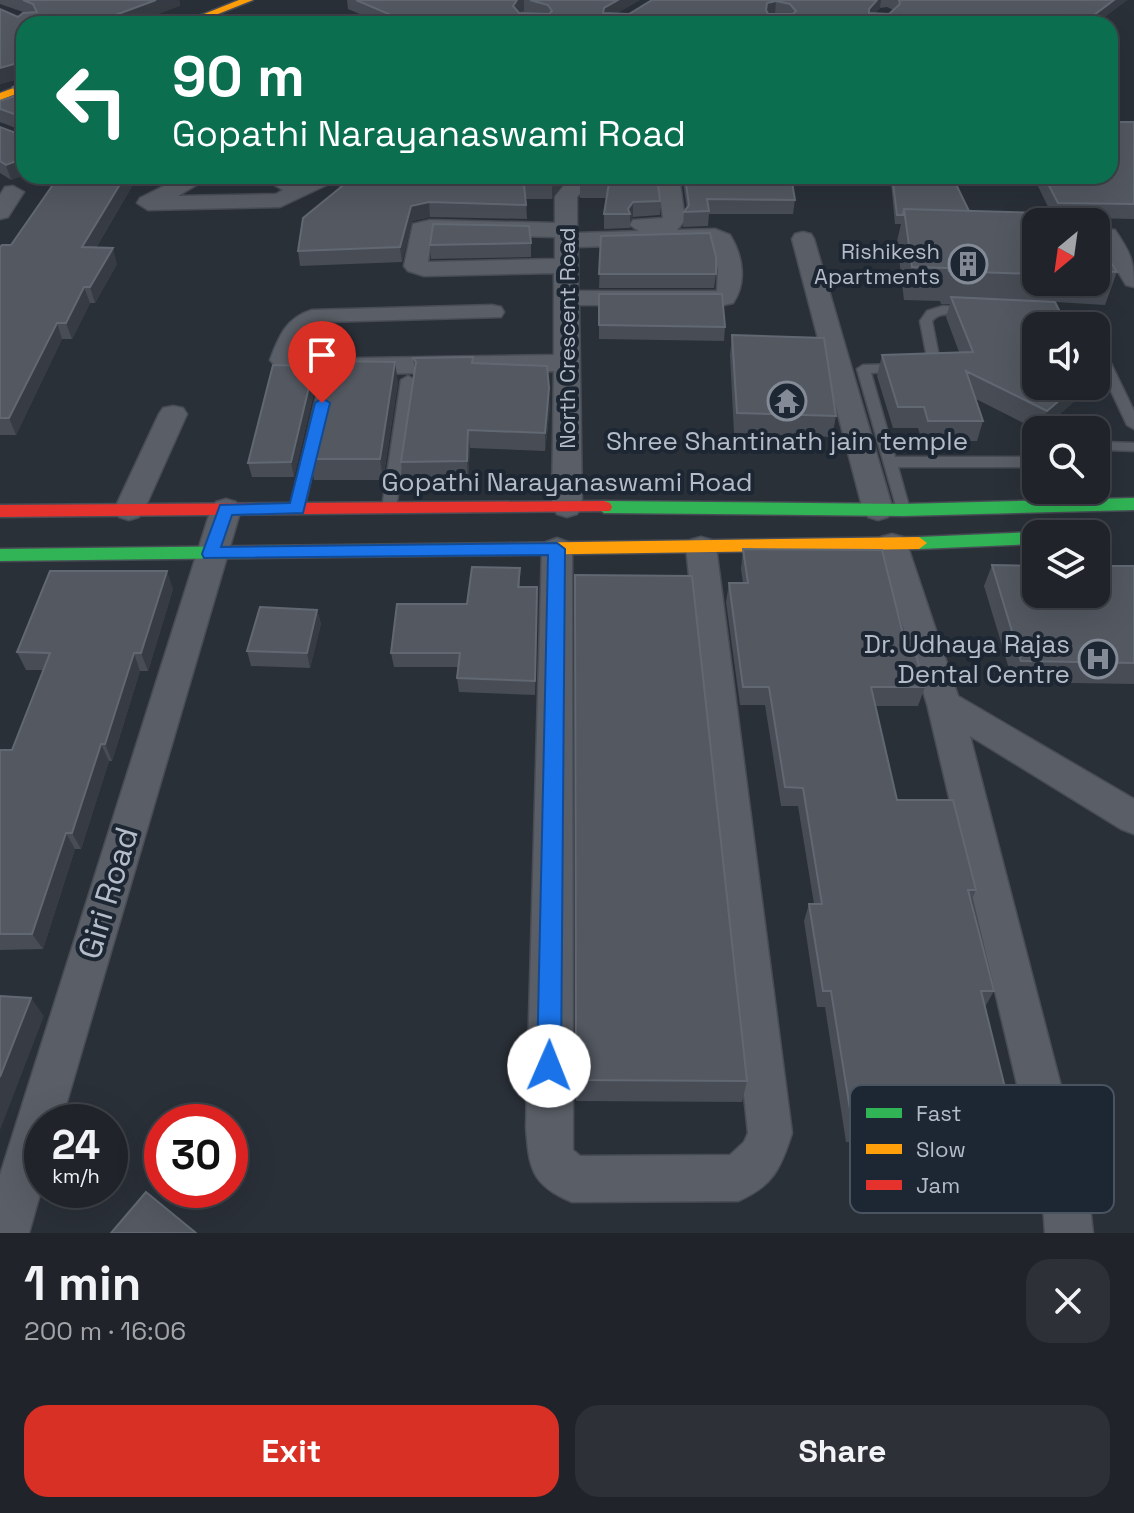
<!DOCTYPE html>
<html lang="en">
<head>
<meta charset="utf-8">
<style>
	body { margin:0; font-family:"Space Grotesk",sans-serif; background:#2d3036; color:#f1f3f6; height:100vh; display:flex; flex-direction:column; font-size:30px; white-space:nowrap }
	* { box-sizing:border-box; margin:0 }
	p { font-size:26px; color:#a2a4a8 }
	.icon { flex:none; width:44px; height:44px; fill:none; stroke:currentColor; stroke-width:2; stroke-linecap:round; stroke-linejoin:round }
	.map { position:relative; height:1233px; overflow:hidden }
	.sheet { display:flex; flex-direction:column; background:#20242a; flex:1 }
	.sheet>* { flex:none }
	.banner { position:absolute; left:16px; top:16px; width:1102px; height:168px; border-radius:24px; box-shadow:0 8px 32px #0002,0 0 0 2px #3d4147; background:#0b6e4f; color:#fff; overflow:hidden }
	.needle { width:52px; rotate:209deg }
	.fabs { position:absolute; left:1022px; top:208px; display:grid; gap:16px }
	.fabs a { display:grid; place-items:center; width:88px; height:88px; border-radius:16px; background:#20242a; box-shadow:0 8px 32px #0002,0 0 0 2px #3d4147; font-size:40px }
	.speed { position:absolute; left:24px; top:1104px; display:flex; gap:16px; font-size:40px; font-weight:700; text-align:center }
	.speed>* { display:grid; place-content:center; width:104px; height:104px; border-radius:50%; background:#20242a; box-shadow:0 8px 32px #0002,0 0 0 2px #3d4147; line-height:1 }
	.speed small { font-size:20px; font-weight:400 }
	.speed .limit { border:12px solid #d22; background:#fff; color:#111 }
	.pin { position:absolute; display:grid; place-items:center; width:68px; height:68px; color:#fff; margin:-82px -34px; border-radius:50% 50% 50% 0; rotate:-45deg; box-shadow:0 0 8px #0007 }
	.pin .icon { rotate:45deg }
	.me { position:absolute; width:88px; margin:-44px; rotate:1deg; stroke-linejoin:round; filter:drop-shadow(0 0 6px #0008) }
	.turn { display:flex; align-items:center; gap:28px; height:168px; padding:0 24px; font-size:36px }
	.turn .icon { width:104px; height:104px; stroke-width:2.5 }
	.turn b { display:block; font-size:56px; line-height:68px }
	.round { display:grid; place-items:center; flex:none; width:84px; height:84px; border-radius:24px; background:#2d3036 }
	.head { display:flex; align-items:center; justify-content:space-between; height:136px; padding:0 24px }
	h1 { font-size:48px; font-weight:700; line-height:60px }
	.cta { display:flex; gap:16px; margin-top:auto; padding:16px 24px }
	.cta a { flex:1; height:92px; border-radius:24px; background:#d93025; color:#fff; font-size:32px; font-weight:700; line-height:92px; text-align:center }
	.cta a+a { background:#2d3036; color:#f1f3f6 }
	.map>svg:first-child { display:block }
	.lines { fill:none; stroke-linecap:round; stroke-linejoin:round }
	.lane-casing { stroke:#484c55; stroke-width:3 }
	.street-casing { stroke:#484c55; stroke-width:3 }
	.fast-casing { stroke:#484c55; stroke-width:3 }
	.slow-casing { stroke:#484c55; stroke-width:3 }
	.jam-casing { stroke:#484c55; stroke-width:3 }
	.lane { fill:#5a5e66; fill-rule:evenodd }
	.street { fill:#5a5e66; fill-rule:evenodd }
	.fast { fill:#30b455; fill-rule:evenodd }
	.slow { fill:#ff9f0a; fill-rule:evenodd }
	.jam { fill:#e5322d; fill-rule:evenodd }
	.wall { fill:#474c55; fill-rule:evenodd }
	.shaded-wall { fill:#373c44 }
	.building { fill:#535861; stroke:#626872; stroke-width:2; fill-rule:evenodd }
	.route { fill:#1a73e8; stroke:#114b97; stroke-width:2 }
	.labels { text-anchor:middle; stroke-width:8; stroke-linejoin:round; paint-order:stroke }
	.far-poi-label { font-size:22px; fill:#b4bcc9; stroke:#1d2633; text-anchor:end }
	.far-street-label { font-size:22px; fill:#b4bcc9; stroke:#1d2633 }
	.poi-label { font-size:26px; fill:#b4bcc9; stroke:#1d2633 }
	.street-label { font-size:26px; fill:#b4bcc9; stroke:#1d2633 }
	.near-street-label { font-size:32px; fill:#b4bcc9; stroke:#1d2633 }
	.key { fill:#1d2633; stroke:#4a5360; stroke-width:2 }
	.key-label { font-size:22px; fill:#b4bcc9 }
</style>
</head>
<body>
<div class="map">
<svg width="1134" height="1233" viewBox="0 0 1134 1233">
	<rect width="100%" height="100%" fill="#2a3038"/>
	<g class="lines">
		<!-- lane casing -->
		<g class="lane-casing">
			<path id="lane" d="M943,306l24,1 6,4c-12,8 -30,-3 -41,10l9,46 -6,4 -13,-1v-6l6,-1 -8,-42 7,-10z
				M1043,311l43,2 7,13h-12l-3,-6 -39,-2 -2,-3z
				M1096,341l6,4 32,66v18l-7,-4 -31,-66z
				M900,364l6,4 -1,3 -34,2 24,84h141v10h-138l12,43 -2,3h-10l-41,-144 6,-4z
				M328,372l7,4 -31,133 -7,5 -7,-5 31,-133z
				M408,376l7,4 -19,128 -7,5 -7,-5 19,-128z
				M1107,442l27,1v8l-26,-1 -12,4v-9z"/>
		</g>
		<!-- street casing -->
		<g class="street-casing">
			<path id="street" d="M184,176h27l-33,20 98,-2 7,-4 -24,-14h28l12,6 12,-6h27l-3,5 -55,26 -132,3 -11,-7 3,-5z
				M572,176h22l-17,21v36l62,-2 -9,-6 3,-5 30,-2 -6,-42h22l6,44 -8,10 38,-1 15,6c13,21 17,48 3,68l-9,2h-145l3,202 -5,7 -10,3 -10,-3 -5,-7 2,-136 -264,4 -9,-3 -11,-12c9,-24 16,-42 42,-50l180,-5 9,2 3,5 -3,5 -178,5 -17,10 -10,27 258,-4v-82l-130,3 -16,-5 -4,-5 9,-42 17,-4 125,3v-27zM432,234l123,3v22l-127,3zM711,243l7,27 -1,21h-139v-44z
				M13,186l11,6 -16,25 -8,2v-24l5,-8z
				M1096,228l19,2c15,22 19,30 19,57l-8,-2 -26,-43h-4z
				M803,232l8,2 3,5 79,271 -5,7 -10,3 -10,-3 -5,-7 -71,-271 3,-5z
				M173,406l10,2 4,6 -43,96 -5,7 -10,3 -10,-3 -5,-7 45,-96 4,-6z
				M226,499l10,3 5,7 -180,613h-19v65l-13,46h-29v-58l211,-666 5,-7z
				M892,534l11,3 4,7 51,152 176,103v35l-13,-5 -151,-93 118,454 5,43h-48l-3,-43 -115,-486 -50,-160 4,-7z
				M701,537l11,3 4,7 76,586c-11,35 -19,53 -54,68l-166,1c-41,-17 -43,-34 -46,-75l16,-578 4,-7 11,-4 11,4 4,7 1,601 7,6 150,-1 14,-13 4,-9 -62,-586 4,-7z"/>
		</g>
		<!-- fast casing -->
		<g class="fast-casing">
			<path id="fast" d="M1134,498v12l-231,6 -299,-3 -8,-6 8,-6 299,3z
				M1036,532l6,2h-6v10l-117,5 -8,-6 8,-6z
				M511,543l9,6 -9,6 -511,6v-12z"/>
		</g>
		<!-- slow casing -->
		<g class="slow-casing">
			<path id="slow" d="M239,0h14l-60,24h-14z
				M24,84v7l-24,9v-7z
				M919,537l8,6 -8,6 -408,6 -9,-6 9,-6z"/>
		</g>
		<!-- jam casing -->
		<g class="jam-casing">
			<path id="jam" d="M604,501l6,2 2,4 -2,4 -610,6v-12z"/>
		</g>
		<!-- lane -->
		<use href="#lane" class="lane"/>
		<!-- street -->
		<use href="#street" class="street"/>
		<!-- fast -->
		<use href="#fast" class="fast"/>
		<!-- slow -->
		<use href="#slow" class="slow"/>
		<!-- jam -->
		<use href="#jam" class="jam"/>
	</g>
	<!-- wall -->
	<path class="wall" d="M0,0h179l1,6 -156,18v151l-13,5 -11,-7v-46l21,8v-5l-21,-8v-21l16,-5 -3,-9 9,-4v-5l-22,6v-75l18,8 8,-4 -26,-9z
		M347,0h293l-23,13 12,1 23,-14h475l-32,24h-712l-35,-15zM887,7l6,3 -4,4 -14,-1 5,-5z
		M1134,122v97l-49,-1 -49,4v60h60v-45l21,35 -12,33 -50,-3 -19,84h50l-3,8 -42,36h-4l-61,-31 7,22 -6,20h-55l-4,-13h-25l-16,-52 5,-21 77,-3 -13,-35 4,-13h-9l-1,-3 -36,-1 -7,-59 4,-17h-6l-4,-41 -3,-7h64l17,35 82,2 -18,-37h77z
		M59,176h79l-42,72 21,16 -22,39h-5l-18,36h-10l-46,96h-16v-188l11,-2z
		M333,176h237l-18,23h-26l1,20 -97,-2 -18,4 -10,41 -102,4 -2,-15 43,-64 -7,-2z
		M586,176l74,25v14l-27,2 -3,4v7l-26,1v-15l3,-16h-27v-14z
		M682,176h109l4,24 -2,14h-84l-1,12 -25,1 1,-15 3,-3z
		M601,236l115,38 -2,14h-115z
		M531,243v14l-100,2 -1,-14z
		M599,294l126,33 -1,14 -125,-2z
		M732,335l104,81 -4,21 -98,-4 -4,-78z
		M473,357v6l77,43 -5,45 -75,-3 -2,31 -65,1 -2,-18 14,-90 -2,-14z
		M314,366l3,14 -23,97h-42l-4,-14z
		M398,382l-15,98h-69l-4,-21z
		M743,549l161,89 21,49 -7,19h-43l22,94 79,90 -5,11 23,90 -9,16 30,121 -10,15 -159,-1 -21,-135h-8l-13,-86 5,-17h5l-16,-98h-17l-16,-101h-25l-14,-103 3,-19h14l-2,-14z
		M992,565l142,1v118l-121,-2 -29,-96z
		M520,568v19h17l-2,108 -76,-3 -2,-14 2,-11h-65l-3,-14z
		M575,575l172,506 -5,21 -166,-1z
		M173,589l-25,82h-8l-28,90h-3l-28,88h-6l-32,100 -43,1v-200h12l31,-80h-17l-9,-18z
		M317,610l4,14 -11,44 -59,-2 -4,-15z"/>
	<!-- shaded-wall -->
	<path class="shaded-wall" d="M156,0h23l1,6 -48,18h-41z
		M516,0h8v11l-7,2 -4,-7z
		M618,0h22l-37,21 1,-13z
		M877,0h4l-1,8 -13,14 2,-13z
		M1114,0h13l-32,24h-13z
		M776,1l-1,13 -9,2 1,-13z
		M21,62l3,15 -24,7v-16z
		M24,158v17l-13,5 -5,-15z
		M125,176h13l-51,87 -5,-16z
		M558,176h12l-18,23v-15z
		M429,202l1,15 -18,4 -10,41 -2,-15 11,-41z
		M633,202v15l-3,4v-7l-2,-5z
		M113,248l4,16 -22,39 -5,-16z
		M84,287l6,16 -18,36 -6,-16z
		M57,323l5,16 -46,96 -7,-17z
		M395,362l3,20 -15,98 -3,-21z
		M314,366l3,14 -23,97 -3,-15z
		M1076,386h10l-3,8 -43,36 7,-19z
		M549,388l1,18 -5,45v-18z
		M468,430l2,18 -2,31 -1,-18z
		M167,571l6,18 -25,82 -7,-18z
		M537,587l1,14 -3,94v-14z
		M317,610l4,14 -11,44 -3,-15z
		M134,653l6,18 -28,90 -7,-17z
		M101,744l8,17 -28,88 -9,-16z
		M66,833l9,16 -32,100 -11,-15z
		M31,998l13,18 -44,114v-53z"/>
	<!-- building -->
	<path class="building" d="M23,0h133l-65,24h-67v134l-18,7 -6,-4v-34l21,8 -1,-19 -20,-7v-8l24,-8 -11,-6 9,-4 -1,-21 -21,6v-59l18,8 5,-4 14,-1 -4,-8z
		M356,0h161l-4,6 6,7 30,1 3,-3 -4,-6 -18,-5h88l-14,8 -1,5 26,1 23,-14h225l-8,9v4l20,1 11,-10 -1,-4h215l-32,24h-670zM776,1l14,3 6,7 -3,3h-25l-2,-4 1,-7z
		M1110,122h24v82l-76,-1 -14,-27h66z
		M59,176h66l-43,71 31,1 -23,39h-6l-18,36h-9l-48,95h-9v-171l2,-2h9z
		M347,176h211l-6,8 -28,1 2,20 -97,-3 -18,4 -11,41 -102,4 5,-33 49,-40z
		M586,176h71l3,25 -27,1 -5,7 2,5h-26l5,-31 -29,1z
		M685,176h106l4,24 -88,-1 2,12 -25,1 5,-7z
		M892,176h60l17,35 -65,-2 -1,6h-6z
		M904,209l178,5 5,8h-51v52l-87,-3 -1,-3 -36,-1z
		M433,224l96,2 2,17 -101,2z
		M710,233l6,24v17h-117l2,-38z
		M1096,237l21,35 -21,-1z
		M599,294h123l3,33 -126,-2z
		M951,297l104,5 12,24h-31v60h40l-29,25 -81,-40 17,50h-55l-4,-14h-26l-16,-52 91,-3z
		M732,335l92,3 12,78 -99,-3z
		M473,357l-1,6 75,3 2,22 -4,45 -77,-3 -1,31 -66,1 15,-100 -3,-4z
		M333,361l62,1 -15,97h-70z
		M273,365l41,1 -23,96 -43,1z
		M743,549l139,1 22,88h7l14,49h-54l26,113h56l23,90h-8l26,101h-13l34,137h-162l-22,-137h-8l-14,-87h13l-19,-116 -18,-1 -16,-100h-26l-14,-104h19z
		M992,565l44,1v28h60v-28h38v97l-113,-2z
		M472,567l48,1 -2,19h19l-2,94 -78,-3 3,-25h-69l6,-49h70z
		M50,571h117l-26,82h-7l-29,91h-4l-29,89h-6l-34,101h-32v-184h12l38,-97 -33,-1z
		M575,575l117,1 55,505 -171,-1z
		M260,607l57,3 -10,43 -60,-2z
		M0,996l31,2 -31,79z
		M146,1192l50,41h-85z"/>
	<!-- route -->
	<path class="route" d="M322,398l8,5 -27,110 -71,2 -11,32 336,-4 8,6 -4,517 -3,8 -9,4 -8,-4 -4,-8 11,-511 -344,3 -2,-4 18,-49 70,-2 25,-100z"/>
	<!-- icons -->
	<defs>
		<g id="building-ring" transform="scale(2)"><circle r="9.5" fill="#1d2633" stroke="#848b96" stroke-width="1.5"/><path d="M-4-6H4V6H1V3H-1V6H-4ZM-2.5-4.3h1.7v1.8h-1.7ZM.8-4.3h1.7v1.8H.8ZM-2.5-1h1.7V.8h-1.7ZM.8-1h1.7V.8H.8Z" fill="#848b96"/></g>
		<g id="temple-ring" transform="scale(2)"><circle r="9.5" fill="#1d2633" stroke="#848b96" stroke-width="1.5"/><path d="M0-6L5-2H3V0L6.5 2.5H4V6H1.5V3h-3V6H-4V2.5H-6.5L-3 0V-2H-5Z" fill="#848b96"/></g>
		<g id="hospital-ring" transform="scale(2)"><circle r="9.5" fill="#1d2633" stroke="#848b96" stroke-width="1.5"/><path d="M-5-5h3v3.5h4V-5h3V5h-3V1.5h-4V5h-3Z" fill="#848b96"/></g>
	</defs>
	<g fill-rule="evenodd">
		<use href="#building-ring" x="968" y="264"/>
		<use href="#temple-ring" x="787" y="401"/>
		<use href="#hospital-ring" x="1098" y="659"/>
	</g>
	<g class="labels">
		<!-- far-poi labels -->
		<g class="far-poi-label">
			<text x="940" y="259">Rishikesh<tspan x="940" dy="25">Apartments</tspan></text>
		</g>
		<!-- far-street labels -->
		<g class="far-street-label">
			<text transform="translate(567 338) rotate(-90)" y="8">North Crescent Road</text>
		</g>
		<!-- poi labels -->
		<g class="poi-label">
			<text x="787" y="450">Shree Shantinath jain temple</text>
			<text x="1070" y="653" text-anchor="end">Dr. Udhaya Rajas<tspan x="1070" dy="30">Dental Centre</tspan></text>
		</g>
		<!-- street labels -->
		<g class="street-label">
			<text x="567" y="491">Gopathi Narayanaswami Road</text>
		</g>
		<!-- near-street labels -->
		<g class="near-street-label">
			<text transform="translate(108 893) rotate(-73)" y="11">Giri Road</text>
		</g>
	</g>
	<!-- legend -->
	<rect x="850" y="1085" width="264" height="128" rx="12" class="key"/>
	<rect x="866" y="1108" width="36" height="10" fill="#30b455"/>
	<rect x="866" y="1144" width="36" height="10" fill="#ff9f0a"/>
	<rect x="866" y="1180" width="36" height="10" fill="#e5322d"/>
	<g class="key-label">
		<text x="916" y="1121">Fast</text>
		<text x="916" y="1157">Slow</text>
		<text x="916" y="1193">Jam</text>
	</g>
</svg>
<div class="fabs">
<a><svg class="needle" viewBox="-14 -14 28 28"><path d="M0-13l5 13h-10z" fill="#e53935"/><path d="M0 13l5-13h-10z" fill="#a2a4a8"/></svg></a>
<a><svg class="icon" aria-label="sound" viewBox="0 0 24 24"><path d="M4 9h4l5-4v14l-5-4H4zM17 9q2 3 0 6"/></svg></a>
<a><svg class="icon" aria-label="search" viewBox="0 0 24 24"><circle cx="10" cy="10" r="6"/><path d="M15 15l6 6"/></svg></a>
<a><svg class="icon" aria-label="layers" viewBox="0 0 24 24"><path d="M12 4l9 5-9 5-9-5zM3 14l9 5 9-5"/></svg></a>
</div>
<div class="speed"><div>24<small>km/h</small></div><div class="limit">30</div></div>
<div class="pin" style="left:322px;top:403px;background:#d93025"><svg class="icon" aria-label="arrive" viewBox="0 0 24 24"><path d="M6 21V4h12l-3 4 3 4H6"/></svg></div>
<svg class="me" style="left:549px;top:1066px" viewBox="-20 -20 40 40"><circle r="19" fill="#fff"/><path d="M0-13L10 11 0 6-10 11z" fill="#1a73e8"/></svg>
<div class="banner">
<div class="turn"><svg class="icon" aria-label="left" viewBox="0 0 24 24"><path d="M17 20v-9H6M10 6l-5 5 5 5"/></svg><div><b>90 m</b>Gopathi Narayanaswami Road</div></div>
</div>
</div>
<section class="sheet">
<div class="head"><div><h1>1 min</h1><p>200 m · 16:06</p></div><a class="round"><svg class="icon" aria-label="close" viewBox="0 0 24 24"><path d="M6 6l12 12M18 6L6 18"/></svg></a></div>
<div class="cta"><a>Exit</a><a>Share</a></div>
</section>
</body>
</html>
